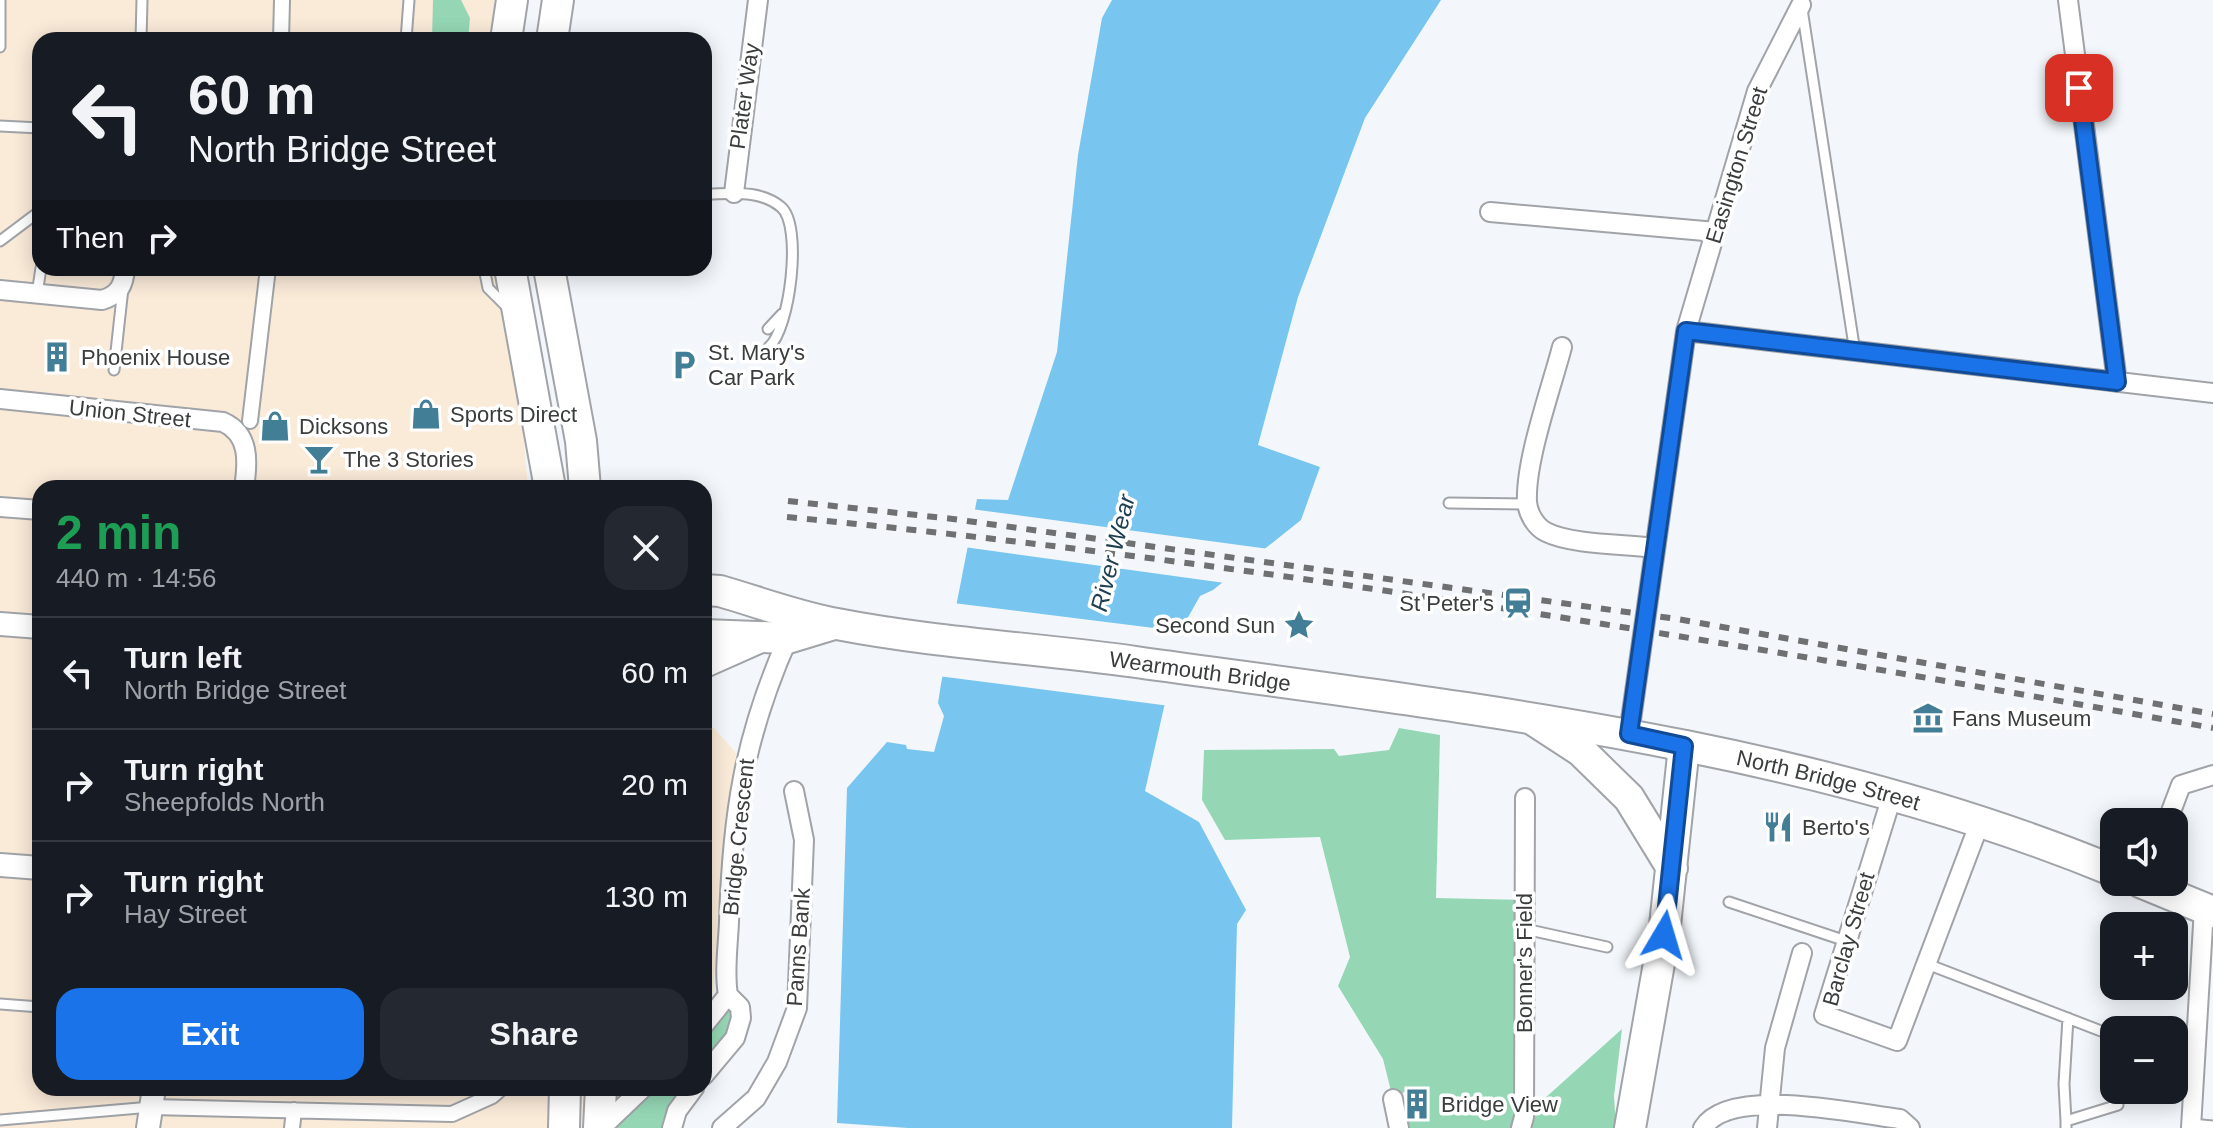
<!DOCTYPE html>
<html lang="en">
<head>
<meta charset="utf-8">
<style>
	body { margin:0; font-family:Arial,sans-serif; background:#242831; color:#f1f3f6; height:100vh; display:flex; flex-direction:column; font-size:30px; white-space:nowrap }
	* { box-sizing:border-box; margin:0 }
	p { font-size:26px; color:#9ea1a6 }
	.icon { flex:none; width:44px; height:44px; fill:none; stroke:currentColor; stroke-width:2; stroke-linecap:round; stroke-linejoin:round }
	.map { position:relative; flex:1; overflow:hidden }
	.panel { position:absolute; left:32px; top:480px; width:680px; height:616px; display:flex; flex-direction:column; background:#171b24; border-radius:24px; box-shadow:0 4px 20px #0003 }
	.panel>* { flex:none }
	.top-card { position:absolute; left:32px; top:32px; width:680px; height:244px; border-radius:24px; box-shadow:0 4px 20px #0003; background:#171b24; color:#f1f3f6; overflow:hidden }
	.tools { position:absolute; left:2100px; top:808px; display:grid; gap:16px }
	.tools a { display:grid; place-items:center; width:88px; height:88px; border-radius:16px; background:#171b24; box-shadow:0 4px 20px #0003; font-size:40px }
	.pin { position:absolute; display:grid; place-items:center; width:68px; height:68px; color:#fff; margin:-34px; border-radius:16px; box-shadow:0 4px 12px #0006 }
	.me { position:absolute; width:88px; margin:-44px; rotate:7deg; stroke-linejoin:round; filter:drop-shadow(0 0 6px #0008) }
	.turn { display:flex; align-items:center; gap:28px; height:168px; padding:0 24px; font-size:36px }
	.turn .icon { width:104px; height:104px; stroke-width:2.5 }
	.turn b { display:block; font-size:56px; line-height:68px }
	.then { display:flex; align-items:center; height:76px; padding:0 24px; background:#0003; gap:16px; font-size:30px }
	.round { display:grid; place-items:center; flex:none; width:84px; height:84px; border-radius:24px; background:#242831 }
	.summary { display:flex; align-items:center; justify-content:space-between; height:136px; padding:0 24px }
	h1 { font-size:48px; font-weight:700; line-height:60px; color:#1e9e55 }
	.primary-button { display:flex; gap:16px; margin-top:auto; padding:16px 24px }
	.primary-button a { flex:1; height:92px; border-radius:24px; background:#1a73e8; color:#fff; font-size:32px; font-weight:700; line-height:92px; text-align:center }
	.primary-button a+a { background:#242831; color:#f1f3f6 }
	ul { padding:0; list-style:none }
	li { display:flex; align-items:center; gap:24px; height:112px; padding:0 24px; border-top:2px solid #363941 }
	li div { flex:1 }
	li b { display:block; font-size:30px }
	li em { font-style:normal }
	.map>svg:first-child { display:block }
	.commercial { fill:#faead8 }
	.green { fill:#95d7b5 }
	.water { fill:#78c5ef }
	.pier { fill:#f3f7fb }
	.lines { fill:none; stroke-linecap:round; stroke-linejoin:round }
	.service-casing { stroke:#a0a3a7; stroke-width:13 }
	.pedestrian-casing { stroke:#a0a3a7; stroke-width:18 }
	.minor-casing { stroke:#a0a3a7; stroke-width:22 }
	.tertiary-casing { stroke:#a0a3a7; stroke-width:26 }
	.primary-casing { stroke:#a0a3a7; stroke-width:34 }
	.trunk-casing { stroke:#a0a3a7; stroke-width:34 }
	.service { stroke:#fff; stroke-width:9 }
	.pedestrian { stroke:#fff; stroke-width:14 }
	.minor { stroke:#fff; stroke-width:18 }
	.tertiary { stroke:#fff; stroke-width:22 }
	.primary { stroke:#fff; stroke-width:30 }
	.trunk { stroke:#fff; stroke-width:30 }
	.rail { stroke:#6e7072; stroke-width:6; stroke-dasharray:10 10; stroke-linecap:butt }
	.route-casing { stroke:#114b97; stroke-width:20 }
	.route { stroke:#1a73e8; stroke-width:14 }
	.labels { text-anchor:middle; stroke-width:7; stroke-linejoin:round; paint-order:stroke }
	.street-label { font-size:22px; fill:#3a3c3d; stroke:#fff }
	.poi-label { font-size:22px; fill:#3a3c3d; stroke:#fff; text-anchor:start }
	.water-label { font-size:24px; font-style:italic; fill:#1e4052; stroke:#fff }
</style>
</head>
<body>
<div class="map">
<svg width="2213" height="1128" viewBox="0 0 2213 1128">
	<rect width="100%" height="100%" fill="#f3f7fb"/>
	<!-- commercial -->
	<path class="commercial" d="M0,0h495l-5,40h-450v228h469l19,220h-488v600h631l-32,40h-639z
		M704,726l10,2 22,25 -28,288 -4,6z"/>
	<!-- green -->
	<path class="green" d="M433,0h28l9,18 -2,22h-36z
		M1399,728l41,7 -4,163 89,2v216l97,-87 -8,67 2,32h-207v-10l20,-4 -5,-24 -20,2 -11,7 -10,-40 -45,-73 12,-29 -30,-120 -95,3 -23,-40 2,-50 130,-1 5,7 50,-6z
		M728,995l13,23 -37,57v-50z
		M643,1088h51l-22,40h-71z"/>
	<!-- water -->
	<path class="water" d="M1112,0h329l-76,118 -67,179 -40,148 62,22 -19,53 -88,70 -13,6 -18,32 -37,163 54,31 47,88 -9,14 -5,204h-324l-71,-5 10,-335 40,-46 19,3 1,4 27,3 10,-36 -6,-13 3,-19 36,-185 31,1 49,-148 21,-197 24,-137z"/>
	<!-- pier -->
	<path class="pier" d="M971,509l298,40 -44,34 -261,-36z
		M953,603l233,29 -16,74 -232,-30z"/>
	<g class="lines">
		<!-- service casing -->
		<g class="service-casing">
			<path id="service" d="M0,0v47
				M1802,9l53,343
				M141,40l1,-40
				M406,40l3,-40
				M0,126l40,2
				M704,194c26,0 56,-5 77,13 22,18 9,122 -12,140
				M0,241l40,-30
				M484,268l4,20 20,20
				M37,294l4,-26
				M768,329l14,-15
				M114,370l9,-82
				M1449,503l78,1
				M1729,902l117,39
				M1525,929l82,18
				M1927,964l187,72
				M0,1004l40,3
				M2174,1059l19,7
				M0,1120l151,-13
				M2066,1121l-2,-37 4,-66
				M2192,1124l21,2
				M2066,1128v-7l52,-16"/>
		</g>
		<!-- pedestrian casing -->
		<g class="pedestrian-casing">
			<path id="pedestrian" d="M281,40l1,-40
				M250,421l18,-153
				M151,1107l301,7 40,-18 9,-8
				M292,1128l2,-18"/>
		</g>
		<!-- minor casing -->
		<g class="minor-casing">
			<path id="minor" d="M2068,0l49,382
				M734,193l24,-193
				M1490,212l226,20
				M0,290l102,10c17,-5 22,-15 23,-32
				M1686,331l527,62
				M1562,347c-11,42 -37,114 -35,155 1,12 9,25 19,30 26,13 79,12 109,16
				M0,399l223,23c27,12 25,40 21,66
				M0,507l40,3
				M1629,734l57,-403 71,-240 44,-86
				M1892,796l-68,219 73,26 83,-219
				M2167,822l14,-37 32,-10
				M728,995c-4,-23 0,-49 1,-73 3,-107 15,-185 59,-284
				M704,1025l24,-30
				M704,1075l31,-37 6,-20 -1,-11 -12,-12
				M1393,1099l6,29
				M601,1128l42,-40
				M672,1128l5,-17 17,-23
				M722,1128l34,-30 21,-36 20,-54 7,-168 -10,-49
				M1521,1128l3,-11 1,-319
				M1703,1128c27,-43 153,-14 197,-9l10,9
				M1767,1128l8,-80 27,-95
				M2191,1128l13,-220"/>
		</g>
		<!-- tertiary casing -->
		<g class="tertiary-casing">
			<path id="tertiary" d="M0,624l40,3
				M0,865l40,3
				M148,1128l6,-40"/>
		</g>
		<!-- primary casing -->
		<g class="primary-casing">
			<path id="primary" d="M704,662l54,-24
				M1535,721l46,30 48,47 43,70
				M564,1128l1,-40
				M599,1128l2,-40
				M1630,1128l34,-193 20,-189"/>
		</g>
		<!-- trunk casing -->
		<g class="trunk-casing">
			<g id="trunk">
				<path d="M506,40l6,-40"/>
				<path d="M552,40l6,-40"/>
				<path d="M510,268l40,220"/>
				<path d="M549,268l32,173 4,47"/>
				<path id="s1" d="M704,590l16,1c38,11 78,26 117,33 98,19 200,24 299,38 329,46 668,81 978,209"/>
				<path d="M704,635l84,3 46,-14"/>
				<path d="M2140,882l73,30"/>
			</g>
		</g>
		<!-- service -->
		<use href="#service" class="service"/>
		<!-- pedestrian -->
		<use href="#pedestrian" class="pedestrian"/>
		<!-- minor -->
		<use href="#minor" class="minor"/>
		<!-- tertiary -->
		<use href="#tertiary" class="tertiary"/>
		<!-- primary -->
		<use href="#primary" class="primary"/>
		<!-- trunk -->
		<use href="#trunk" class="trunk"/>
		<!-- rail -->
		<path class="rail" d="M788,501l165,18 724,100 536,95
			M787,517c478,46 953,127 1426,211"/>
	</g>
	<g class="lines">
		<!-- route casing -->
		<g class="route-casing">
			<path id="route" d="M1664,935l20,-189 -55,-12 57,-403 431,51 -38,-294"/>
		</g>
		<!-- route -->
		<use href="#route" class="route"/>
	</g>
	<!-- icons -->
	<defs>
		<g id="building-bare" transform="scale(2.4)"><path d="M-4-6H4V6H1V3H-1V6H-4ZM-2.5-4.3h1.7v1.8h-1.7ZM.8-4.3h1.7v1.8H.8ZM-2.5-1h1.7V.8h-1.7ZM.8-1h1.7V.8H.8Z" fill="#427f96" stroke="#fff" stroke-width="2.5" paint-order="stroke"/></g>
		<g id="parking-bare" transform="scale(2.4)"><path d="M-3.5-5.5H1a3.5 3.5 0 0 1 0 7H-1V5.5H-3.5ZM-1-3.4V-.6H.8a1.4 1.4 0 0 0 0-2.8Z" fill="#427f96" stroke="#fff" stroke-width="2.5" paint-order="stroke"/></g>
		<g id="shop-bare" transform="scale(2.4)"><path d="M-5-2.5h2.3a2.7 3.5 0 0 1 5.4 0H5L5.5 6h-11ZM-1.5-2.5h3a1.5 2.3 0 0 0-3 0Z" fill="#427f96" stroke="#fff" stroke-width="2.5" paint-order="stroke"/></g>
		<g id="bar-bare" transform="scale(2.4)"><path d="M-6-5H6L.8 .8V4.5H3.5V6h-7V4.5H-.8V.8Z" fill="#427f96" stroke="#fff" stroke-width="2.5" paint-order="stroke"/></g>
		<g id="station-bare" transform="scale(2.4)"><path d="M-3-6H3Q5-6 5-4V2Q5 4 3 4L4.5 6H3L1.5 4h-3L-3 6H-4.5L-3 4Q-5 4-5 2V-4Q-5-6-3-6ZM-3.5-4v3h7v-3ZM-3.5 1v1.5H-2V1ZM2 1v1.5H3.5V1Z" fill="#427f96" stroke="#fff" stroke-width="2.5" paint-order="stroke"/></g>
		<g id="sight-bare" transform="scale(2.4)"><path d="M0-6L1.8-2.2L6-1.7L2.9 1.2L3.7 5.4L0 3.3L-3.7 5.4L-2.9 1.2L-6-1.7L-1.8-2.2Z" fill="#427f96" stroke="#fff" stroke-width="2.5" paint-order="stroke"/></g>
		<g id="museum-bare" transform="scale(2.4)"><path d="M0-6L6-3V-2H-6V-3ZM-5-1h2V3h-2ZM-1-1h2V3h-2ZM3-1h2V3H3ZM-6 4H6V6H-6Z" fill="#427f96" stroke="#fff" stroke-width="2.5" paint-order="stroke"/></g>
		<g id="restaurant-bare" transform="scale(2.4)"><path d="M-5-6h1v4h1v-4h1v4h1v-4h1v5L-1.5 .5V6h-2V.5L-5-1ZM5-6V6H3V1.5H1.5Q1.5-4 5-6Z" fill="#427f96" stroke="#fff" stroke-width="2.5" paint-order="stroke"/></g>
	</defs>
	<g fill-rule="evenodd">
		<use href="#building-bare" x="57" y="357"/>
		<use href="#parking-bare" x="684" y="365"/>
		<use href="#shop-bare" x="426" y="414"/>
		<use href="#shop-bare" x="275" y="426"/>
		<use href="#bar-bare" x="319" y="459"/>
		<use href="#station-bare" x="1518" y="603"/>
		<use href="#sight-bare" x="1299" y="625"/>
		<use href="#museum-bare" x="1928" y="718"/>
		<use href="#restaurant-bare" x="1778" y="827"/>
		<use href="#building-bare" x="1417" y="1104"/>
	</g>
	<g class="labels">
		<!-- street labels -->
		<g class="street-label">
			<text transform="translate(744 96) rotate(-82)" y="8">Plater Way</text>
			<text transform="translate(1736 165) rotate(-73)" y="8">Easington Street</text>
			<text transform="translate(130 413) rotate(6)" y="8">Union Street</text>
			<text dy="8" stroke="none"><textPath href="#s1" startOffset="504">Wearmouth Bridge</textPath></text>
			<text dy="8" stroke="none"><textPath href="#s1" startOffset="1142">North Bridge Street</textPath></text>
			<text transform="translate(738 837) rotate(-84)" y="8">Bridge Crescent</text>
			<text transform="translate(1848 939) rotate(-74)" y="8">Barclay Street</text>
			<text transform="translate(798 947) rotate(-86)" y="8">Panns Bank</text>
			<text transform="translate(1524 963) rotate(-90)" y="8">Bonner's Field</text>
		</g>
		<!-- poi labels -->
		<g class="poi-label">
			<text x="708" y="360">St. Mary's<tspan x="708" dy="25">Car Park</tspan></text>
			<text x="81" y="365">Phoenix House</text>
			<text x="450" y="422">Sports Direct</text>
			<text x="299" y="434">Dicksons</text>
			<text x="343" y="467">The 3 Stories</text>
			<text x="1494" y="611" text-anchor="end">St Peter's</text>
			<text x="1275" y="633" text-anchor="end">Second Sun</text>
			<text x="1952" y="726">Fans Museum</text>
			<text x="1802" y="835">Berto's</text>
			<text x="1441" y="1112">Bridge View</text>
		</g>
		<!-- water labels -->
		<g class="water-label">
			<text transform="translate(1113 553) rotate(-76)" y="8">River Wear</text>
		</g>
	</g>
</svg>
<div class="tools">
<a><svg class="icon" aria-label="sound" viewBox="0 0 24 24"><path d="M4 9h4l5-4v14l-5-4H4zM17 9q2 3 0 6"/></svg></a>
<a>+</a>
<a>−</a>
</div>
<div class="pin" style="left:2079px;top:88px;background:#d93025"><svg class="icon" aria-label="arrive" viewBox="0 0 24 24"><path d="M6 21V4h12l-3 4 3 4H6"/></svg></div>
<svg class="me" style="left:1664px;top:935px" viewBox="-20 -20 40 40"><path d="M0-17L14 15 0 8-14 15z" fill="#1a73e8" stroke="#fff" stroke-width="4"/></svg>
<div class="top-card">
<div class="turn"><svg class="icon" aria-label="left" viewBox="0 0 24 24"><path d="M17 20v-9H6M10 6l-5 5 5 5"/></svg><div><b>60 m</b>North Bridge Street</div></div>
<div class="then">Then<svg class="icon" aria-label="right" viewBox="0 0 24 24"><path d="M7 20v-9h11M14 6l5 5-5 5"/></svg></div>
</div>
<section class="panel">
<div class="summary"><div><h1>2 min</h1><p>440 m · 14:56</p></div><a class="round"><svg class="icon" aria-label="close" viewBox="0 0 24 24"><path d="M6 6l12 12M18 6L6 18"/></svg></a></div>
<ul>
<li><svg class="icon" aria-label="left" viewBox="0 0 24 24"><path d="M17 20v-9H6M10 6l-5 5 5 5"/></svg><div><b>Turn left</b><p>North Bridge Street</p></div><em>60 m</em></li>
<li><svg class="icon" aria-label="right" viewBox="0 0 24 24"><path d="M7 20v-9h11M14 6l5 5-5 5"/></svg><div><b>Turn right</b><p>Sheepfolds North</p></div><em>20 m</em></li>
<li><svg class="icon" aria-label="right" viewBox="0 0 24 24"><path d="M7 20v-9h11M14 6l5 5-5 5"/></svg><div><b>Turn right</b><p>Hay Street</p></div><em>130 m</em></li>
</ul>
<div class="primary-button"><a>Exit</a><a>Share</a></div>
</section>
</div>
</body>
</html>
